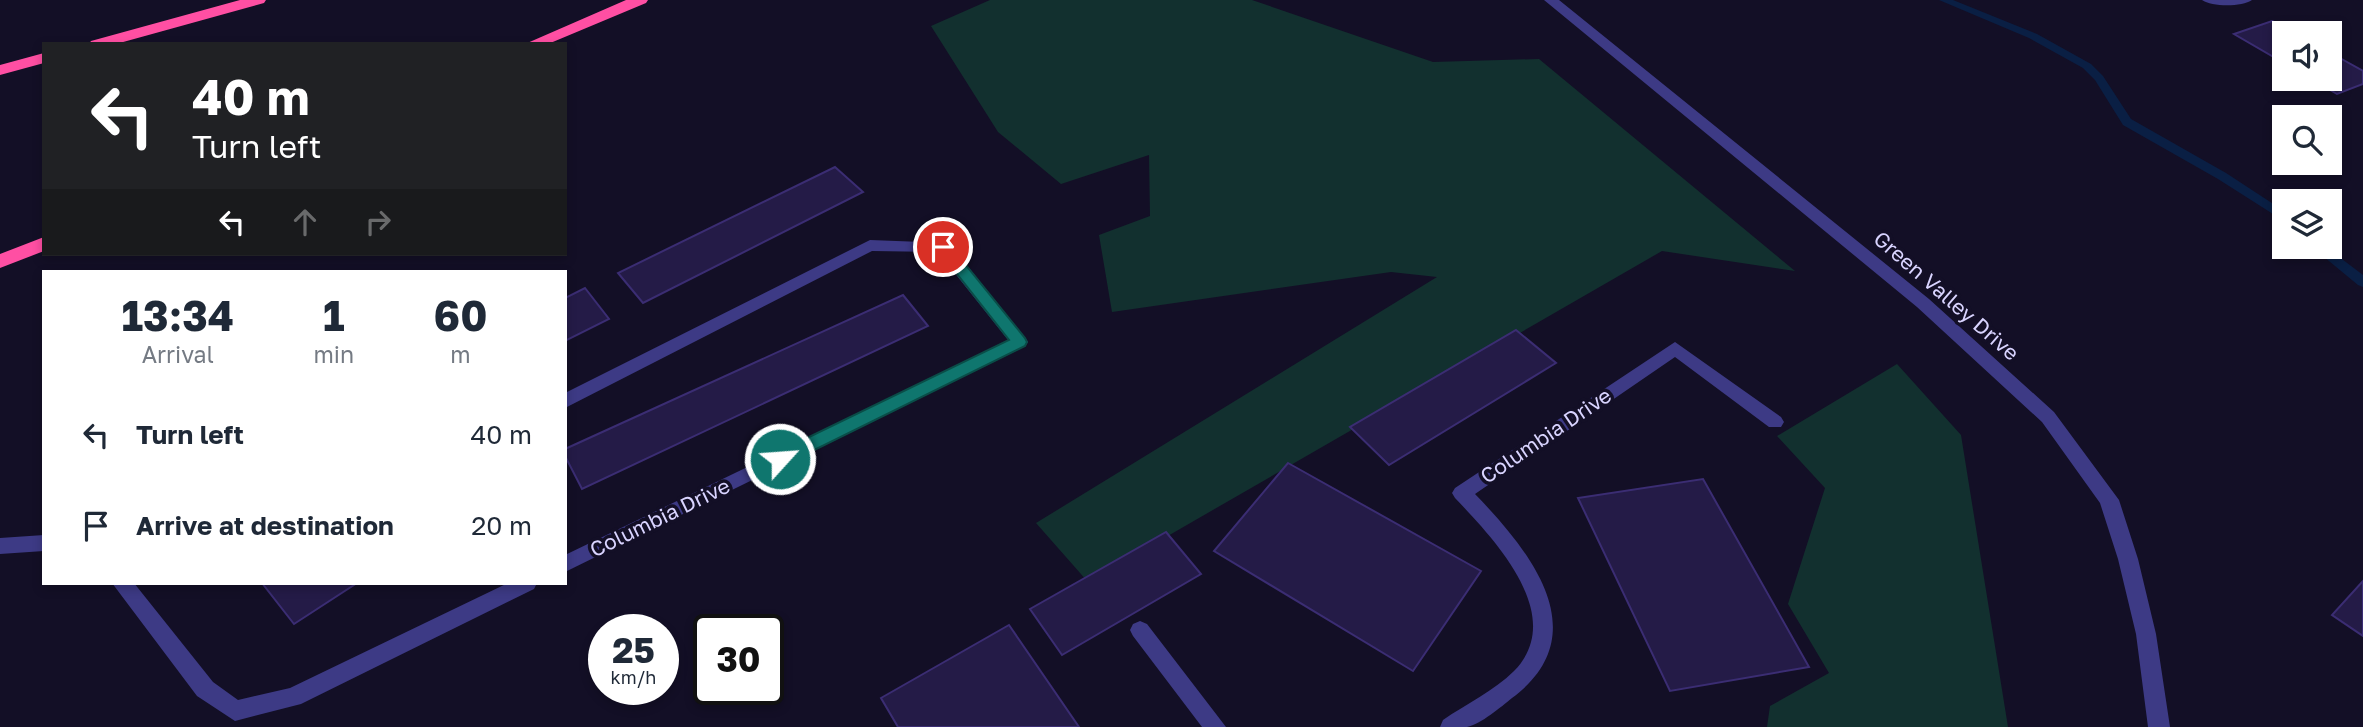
<!DOCTYPE html>
<html lang="en">
<head>
<meta charset="utf-8">
<style>
	body { margin:0; font-family:"Golos Text",sans-serif; background:#f2f2f3; color:#1f2937; height:100vh; display:flex; flex-direction:column; font-size:26px; white-space:nowrap }
	* { box-sizing:border-box; margin:0 }
	p { font-size:23px; color:#747a83 }
	.icon { flex:none; width:38px; height:38px; fill:none; stroke:currentColor; stroke-width:2; stroke-linecap:round; stroke-linejoin:round }
	.map { position:relative; flex:1; overflow:hidden }
	.drawer { position:absolute; left:42px; top:270px; width:525px; height:315px; display:flex; flex-direction:column; background:#fff; border-radius:0px; box-shadow:0 4px 10px #0003 }
	.drawer>* { flex:none }
	.top-card { position:absolute; left:42px; top:42px; width:525px; height:214px; border-radius:0px; box-shadow:0 4px 10px #0003; background:#202124; color:#fff; overflow:hidden }
	.fabs { position:absolute; left:2272px; top:21px; display:grid; gap:14px }
	.fabs a { display:grid; place-items:center; width:70px; height:70px; border-radius:0px; background:#fff; box-shadow:0 4px 10px #0003; font-size:35px }
	.speed { position:absolute; left:588px; top:614px; display:flex; gap:14px; font-size:35px; font-weight:700; text-align:center }
	.speed>* { display:grid; place-content:center; width:91px; height:91px; border-radius:50%; background:#fff; box-shadow:0 4px 10px #0003; line-height:1 }
	.speed small { font-size:18px; font-weight:400 }
	.speed .limit { border:4px solid #111; border-radius:10px; background:#fff; color:#111 }
	.pin { position:absolute; display:grid; place-items:center; width:60px; height:60px; color:#fff; margin:-30px; border:4px solid #fff; border-radius:50%; box-shadow:0 2px 7px #0007 }
	.me { position:absolute; width:77px; margin:-38px; rotate:64deg; stroke-linejoin:round; filter:drop-shadow(0 0 5px #0008) }
	.turn { display:flex; align-items:center; gap:24px; height:147px; padding:0 35px; font-size:32px }
	.turn .icon { width:91px; height:91px; stroke-width:2.5 }
	.turn b { display:block; font-size:49px; line-height:60px }
	.lanes { display:flex; align-items:center; height:66px; padding:0 35px; background:#0003; justify-content:center; gap:35px; direction:ltr }
	.lanes .off { opacity:.35 }
	.eta { display:flex; justify-content:space-evenly; align-items:center; height:119px; text-align:center }
	.eta b { font-size:42px; font-weight:700; line-height:49px }
	ul { padding:0; list-style:none }
	li { display:flex; align-items:center; gap:21px; height:91px; padding:0 35px }
	li div { flex:1 }
	li b { display:block; font-size:26px }
	li em { font-style:normal }
	.map>svg:first-child { display:block }
	.green { fill:#12302f }
	.lines { fill:none; stroke-linecap:round; stroke-linejoin:round }
	.stream { fill:#0a1f44; fill-rule:evenodd }
	.building { fill:#241b47; stroke:#3b2d73; stroke-width:2 }
	.lane { fill:#3d3a85; fill-rule:evenodd }
	.street { fill:#3d3a85; fill-rule:evenodd }
	.highway { fill:#ff4fa3; fill-rule:evenodd }
	.route { fill:#0f766e; stroke:#0a4d48; stroke-width:2 }
	.labels { text-anchor:middle; stroke-width:7; stroke-linejoin:round; paint-order:stroke }
	.street-label { font-size:21px; fill:#d9d4ff; stroke:#130f26 }
</style>
</head>
<body>
<div class="map">
<svg width="2363" height="727" viewBox="0 0 2363 727">
	<rect width="100%" height="100%" fill="#130f26"/>
	<!-- green -->
	<path class="green" d="M990,0h262l181,62 106,-3 256,212 -133,-20 -574,331 -52,-59 401,-246 -46,-5 -279,40 -13,-77 51,-19 -1,-61 -88,29 -63,-52 -67,-106z
		M1897,364l64,71 47,292h-241l3,-21 59,-33 -41,-69 37,-116 -48,-52z"/>
	<g class="lines">
		<!-- stream -->
		<path class="stream" d="M1939,0h14l84,34 54,30 12,12 28,43 95,54 58,38v10l-66,-42 -95,-54 -28,-45 -12,-12 -54,-30z
			M2312,247h14l37,28v12l-5,-2z"/>
	</g>
	<!-- building -->
	<path class="building" d="M2272,21l23,12h-11v30l-50,-29z
		M2329,52l34,19v13l-26,10 -26,-15h18z
		M835,167l28,25 -220,111 -25,-30z
		M585,288l24,31 -44,22v-43z
		M903,295l25,31 -346,163 -17,-33v-7z
		M1516,330l40,33 -167,102 -39,-38z
		M1288,463l193,108 -68,100 -199,-120z
		M1703,479l106,188 -139,24 -92,-193z
		M1166,532l35,42 -139,81 -32,-46z
		M2363,581v55l-31,-21z
		M262,583h95l-63,41z
		M1009,625l70,102h-181l-17,-29z"/>
	<g class="lines">
		<!-- lane -->
		<path class="lane" d="M2202,0h50c-10,7 -40,7 -50,0z
			M870,240l79,3 76,95 3,4 -3,4h-12l-75,-94 -66,-1 -307,157v-15z
			M1140,621l7,3 79,103h-24l-69,-91 -3,-6 3,-6z"/>
		<!-- street -->
		<path class="street" d="M1544,0h15l370,299 125,113 65,88 19,59 18,75 14,93h-22l-12,-93 -18,-75 -18,-56 -58,-81 -125,-115z
			M1019,336l6,2 3,4 -3,4 -460,226v-17z
			M1675,342l106,75 3,5 -3,5h-12l-94,-70 -200,137c55,57 123,140 37,204 -11,9 -31,26 -45,29 -8,0 -18,0 -27,0l3,-7c23,-16 51,-29 71,-49 54,-55 -20,-132 -59,-173l-3,-5 3,-5z
			M44,535v16l-44,3v-16z
			M112,583h22l79,99 25,18 52,-12 218,-105h29l-3,6 -233,115 -66,17 -38,-25z"/>
		<!-- highway -->
		<path class="highway" d="M240,0h26l-2,3 -148,41h-27l2,-3z
			M626,0h22l-2,3 -98,41h-23z
			M44,53v10l-44,12v-10z
			M44,237v14l-44,17v-14z"/>
	</g>
	<!-- route -->
	<path class="route" d="M943,242l5,1 77,95 2,4 -2,4 -239,118h-12l-2,-5 2,-5 235,-114 -71,-90 -3,-3 3,-4z"/>
	<g class="labels">
		<!-- street labels -->
		<g class="street-label">
			<text transform="translate(1946 296) rotate(41)" y="7">Green Valley Drive</text>
			<text transform="translate(1546 436) rotate(-34)" y="7">Columbia Drive</text>
			<text transform="translate(660 518) rotate(-26)" y="7">Columbia Drive</text>
		</g>
	</g>
</svg>
<div class="fabs">
<a><svg class="icon" aria-label="sound" viewBox="0 0 24 24"><path d="M4 9h4l5-4v14l-5-4H4zM17 9q2 3 0 6"/></svg></a>
<a><svg class="icon" aria-label="search" viewBox="0 0 24 24"><circle cx="10" cy="10" r="6"/><path d="M15 15l6 6"/></svg></a>
<a><svg class="icon" aria-label="layers" viewBox="0 0 24 24"><path d="M12 4l9 5-9 5-9-5zM3 14l9 5 9-5"/></svg></a>
</div>
<div class="speed"><div>25<small>km/h</small></div><div class="limit">30</div></div>
<div class="pin" style="left:943px;top:247px;background:#d93025"><svg class="icon" aria-label="arrive" viewBox="0 0 24 24"><path d="M6 21V4h12l-3 4 3 4H6"/></svg></div>
<svg class="me" style="left:780px;top:459px" viewBox="-20 -20 40 40"><circle r="17" fill="#0f766e" stroke="#fff" stroke-width="3"/><path d="M0-11L8 9 0 5-8 9z" fill="#fff"/></svg>
<div class="top-card">
<div class="turn"><svg class="icon" aria-label="left" viewBox="0 0 24 24"><path d="M17 20v-9H6M10 6l-5 5 5 5"/></svg><div><b>40 m</b>Turn left</div></div>
<div class="lanes"><svg class="icon" aria-label="left" viewBox="0 0 24 24"><path d="M17 20v-9H6M10 6l-5 5 5 5"/></svg><svg class="icon off" aria-label="ahead" viewBox="0 0 24 24"><path d="M12 20V5M6 11l6-6 6 6"/></svg><svg class="icon off" aria-label="right" viewBox="0 0 24 24"><path d="M7 20v-9h11M14 6l5 5-5 5"/></svg></div>
</div>
<section class="drawer">
<div class="eta">
<div><b>13:34</b><p>Arrival</p></div>
<div><b>1</b><p>min</p></div>
<div><b>60</b><p>m</p></div>
</div>
<ul>
<li><svg class="icon" aria-label="left" viewBox="0 0 24 24"><path d="M17 20v-9H6M10 6l-5 5 5 5"/></svg><div><b>Turn left</b></div><em>40 m</em></li>
<li><svg class="icon" aria-label="arrive" viewBox="0 0 24 24"><path d="M6 21V4h12l-3 4 3 4H6"/></svg><div><b>Arrive at destination</b></div><em>20 m</em></li>
</ul>
</section>
</div>
</body>
</html>
